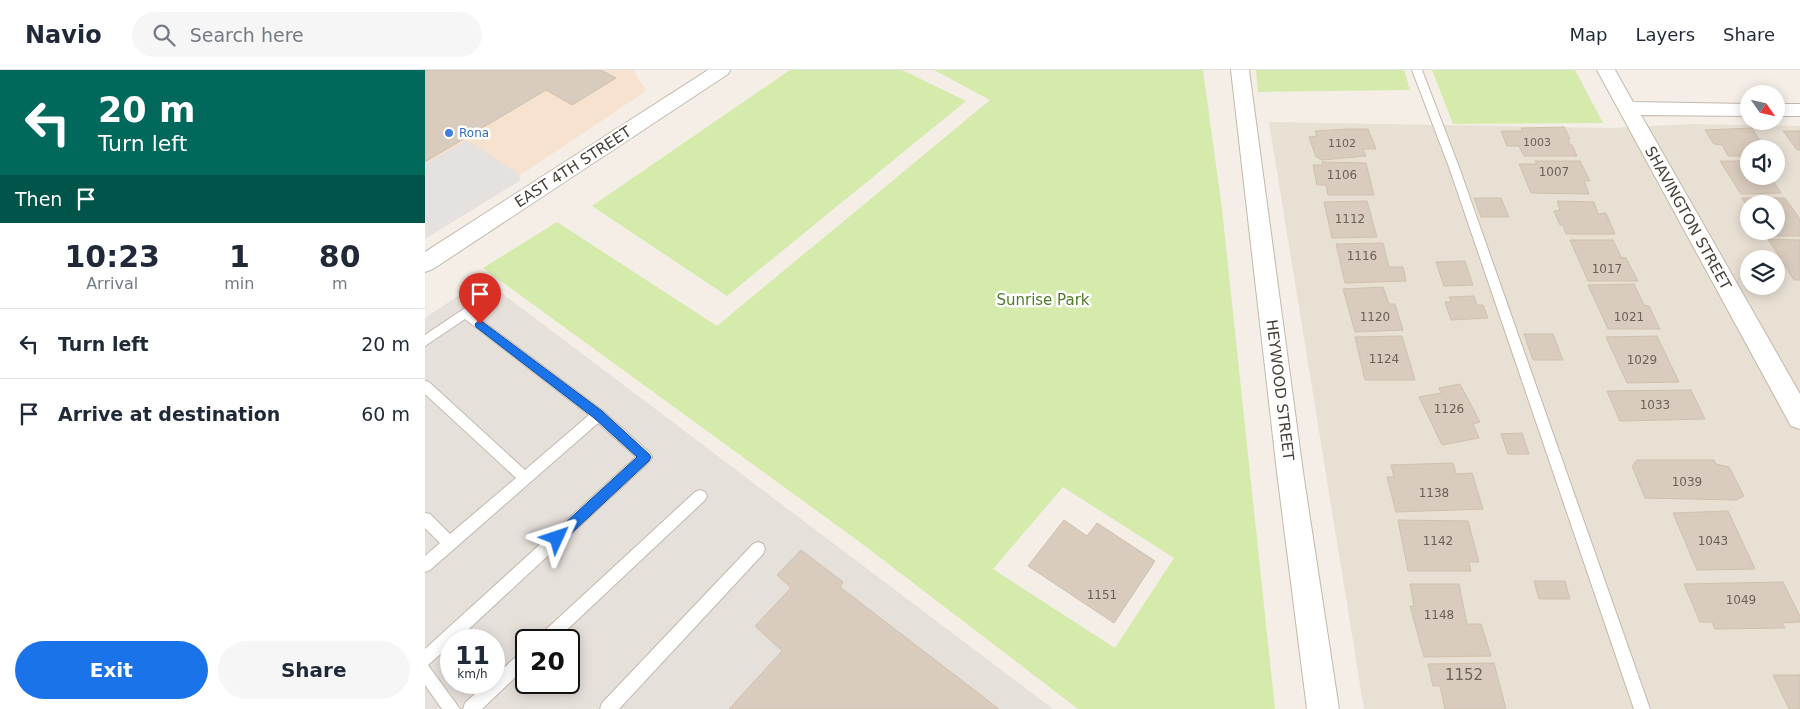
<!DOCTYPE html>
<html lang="en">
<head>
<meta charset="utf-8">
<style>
	body { margin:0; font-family:"DejaVu Sans",sans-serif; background:#f6f6f7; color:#1f2937; height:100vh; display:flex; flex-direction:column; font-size:19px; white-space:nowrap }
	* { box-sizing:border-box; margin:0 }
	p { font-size:16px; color:#747a83 }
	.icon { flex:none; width:28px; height:28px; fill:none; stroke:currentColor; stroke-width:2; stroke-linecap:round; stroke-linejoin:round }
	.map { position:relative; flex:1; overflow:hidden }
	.sheet { display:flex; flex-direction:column; background:#fff; width:425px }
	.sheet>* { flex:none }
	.hud { background:#00695c; color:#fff; overflow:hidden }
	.needle { width:32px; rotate:124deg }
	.buttons { position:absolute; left:1315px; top:15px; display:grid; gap:10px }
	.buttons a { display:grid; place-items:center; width:45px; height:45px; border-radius:50%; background:#fff; box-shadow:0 2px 12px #0003; font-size:25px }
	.speed { position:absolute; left:15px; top:559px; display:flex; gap:10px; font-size:25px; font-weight:700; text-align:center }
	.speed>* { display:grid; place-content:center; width:65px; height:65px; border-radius:50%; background:#fff; box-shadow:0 2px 12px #0003; line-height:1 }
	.speed small { font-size:12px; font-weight:400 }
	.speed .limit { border:2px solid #111; border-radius:8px; background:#fff; color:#111 }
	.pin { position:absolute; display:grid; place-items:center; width:42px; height:42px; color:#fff; margin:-51px -21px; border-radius:50% 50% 50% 0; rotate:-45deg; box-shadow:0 0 5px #0007 }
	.pin .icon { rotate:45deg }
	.me { position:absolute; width:55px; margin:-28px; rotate:48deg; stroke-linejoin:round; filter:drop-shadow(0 0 4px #0008) }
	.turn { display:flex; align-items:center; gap:18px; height:105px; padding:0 15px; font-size:22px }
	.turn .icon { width:65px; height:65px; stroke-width:2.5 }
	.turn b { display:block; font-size:35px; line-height:42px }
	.then { display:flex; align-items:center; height:48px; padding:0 15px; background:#0003; gap:10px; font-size:19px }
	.eta { display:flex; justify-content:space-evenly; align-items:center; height:85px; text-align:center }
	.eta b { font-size:30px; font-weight:700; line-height:35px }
	.action { display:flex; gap:10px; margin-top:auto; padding:10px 15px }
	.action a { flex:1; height:58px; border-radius:30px; background:#1a73e8; color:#fff; font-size:20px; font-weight:700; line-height:58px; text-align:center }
	.action a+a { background:#f6f6f7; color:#1f2937 }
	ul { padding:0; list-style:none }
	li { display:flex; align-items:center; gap:15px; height:70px; padding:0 15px; border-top:1px solid #e0e1e3 }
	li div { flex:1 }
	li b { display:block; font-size:19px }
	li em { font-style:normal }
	header { display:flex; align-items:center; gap:30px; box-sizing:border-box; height:70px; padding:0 25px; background:#fff; border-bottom:1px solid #e0e1e3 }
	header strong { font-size:24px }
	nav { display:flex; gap:28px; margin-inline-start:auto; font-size:18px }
	.search { width:350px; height:45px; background:#f6f6f7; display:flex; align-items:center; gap:12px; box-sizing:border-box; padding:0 18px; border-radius:28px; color:#747a83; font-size:19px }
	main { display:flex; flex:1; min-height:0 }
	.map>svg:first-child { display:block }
	.residential { fill:#e8e0d3; fill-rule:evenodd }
	.commercial { fill:#f7e2cf }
	.industrial { fill:#e6e0db; fill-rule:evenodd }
	.green { fill:#d5ebac; fill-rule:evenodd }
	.parking { fill:#e4e1de }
	.building { fill:#d9cbbd; stroke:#d1c0ad }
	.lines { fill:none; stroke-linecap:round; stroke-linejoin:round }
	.service-casing { stroke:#c3b8ab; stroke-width:2 }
	.minor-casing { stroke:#c3b8ab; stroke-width:2 }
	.service { fill:#fff; fill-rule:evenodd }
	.minor { fill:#fff; fill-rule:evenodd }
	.route { fill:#1a73e8; stroke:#114b97 }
	.shop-dot { fill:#3f7fe0; stroke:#fff; stroke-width:2 }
	.labels { text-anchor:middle; stroke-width:5; stroke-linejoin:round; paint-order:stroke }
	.far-number-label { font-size:11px; fill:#6c6157 }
	.far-shop-label { font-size:12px; fill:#366cbe; stroke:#fff; text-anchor:start }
	.number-label { font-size:12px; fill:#6c6157 }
	.street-label { font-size:15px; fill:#473e35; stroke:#fff }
	.park-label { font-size:15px; fill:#4f7c24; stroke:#fff }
	.near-number-label { font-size:15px; fill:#6c6157 }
</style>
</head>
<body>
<header>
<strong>Navio</strong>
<div class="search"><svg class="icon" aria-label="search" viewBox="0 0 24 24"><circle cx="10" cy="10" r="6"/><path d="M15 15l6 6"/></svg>Search here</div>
<nav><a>Map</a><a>Layers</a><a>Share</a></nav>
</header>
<main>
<section class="sheet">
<div class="hud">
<div class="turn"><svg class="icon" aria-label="left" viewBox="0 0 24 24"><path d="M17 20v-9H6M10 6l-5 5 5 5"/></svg><div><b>20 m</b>Turn left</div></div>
<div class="then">Then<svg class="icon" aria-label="arrive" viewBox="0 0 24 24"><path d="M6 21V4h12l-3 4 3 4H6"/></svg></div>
</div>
<div class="eta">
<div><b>10:23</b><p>Arrival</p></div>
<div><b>1</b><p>min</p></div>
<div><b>80</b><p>m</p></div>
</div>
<ul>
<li><svg class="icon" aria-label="left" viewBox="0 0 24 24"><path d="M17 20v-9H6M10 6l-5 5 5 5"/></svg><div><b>Turn left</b></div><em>20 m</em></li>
<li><svg class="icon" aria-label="arrive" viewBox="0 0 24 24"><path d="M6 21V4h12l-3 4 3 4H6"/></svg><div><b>Arrive at destination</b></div><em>60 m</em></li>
</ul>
<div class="action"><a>Exit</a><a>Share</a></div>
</section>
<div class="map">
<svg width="1375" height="639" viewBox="0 0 1375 639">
	<rect width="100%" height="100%" fill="#f4eee6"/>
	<!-- residential -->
	<path class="residential" d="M844,52l343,6 80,-4 108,2v583h-436zM1324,79h27v27h-27zM1324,134h27v27h-27zM1324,189h27v27h-27z"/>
	<!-- commercial -->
	<path class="commercial" d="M0,0h208l13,21 -221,148z"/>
	<!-- industrial -->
	<path class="industrial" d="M58,209l570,430h-628v-391zM26,570h43v42h-43zM101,570h43v42h-43z"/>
	<!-- green -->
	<path class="green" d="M365,0h112l64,31 -239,195 -135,-90z
		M509,0h269l19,139 53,500h-197l-217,-166 -378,-275 74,-46 160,104 273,-226zM638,417l111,71 -59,90 -122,-79z
		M831,0h148l6,20 -152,2z
		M1007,0h143l28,53 -150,1z"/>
	<!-- parking -->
	<path class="parking" d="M42,70l51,33 3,7 -96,59v-75z"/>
	<!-- building -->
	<path class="building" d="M0,0h176l15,8 -44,27 -26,-15 -121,72z
		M1139,57l6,12 -2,-1 2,7h2l5,11h-53l-5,-10h-12l-6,-15h22l-2,-3z
		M1327,58l13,21h-16v7h-21l-6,-11 -8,-1 -9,-14z
		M923,59h20l8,20h-13l3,7 -44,4 -6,-3 -7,-20 8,-1 -2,-5z
		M1358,61h17v19h-3z
		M1110,91h45l10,20h-6l5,13 -58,-1 -12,-29h18z
		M1295,91h29v15h21l11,17 -40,1z
		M897,92l44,1 8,32h-46l-2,-10h-9l-4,-20h9z
		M1049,128h27l8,19h-28z
		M1317,128h43l15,21v17h-35l-3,-5h14v-27h-27v5z
		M942,131l10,36 -45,1 -8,-36z
		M1132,131l37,1 4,12 8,-1 9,21h-49l-3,-9h-3l-6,-14 6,-1z
		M1343,169l32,1v40h-6z
		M1145,170h43l8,17 5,1 12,23h-50z
		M958,173l6,24h14l3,14 -61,2 -9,-39z
		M1040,191l8,24 -29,1 -8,-24z
		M1209,214l10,21 5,1 11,23h-52l-20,-44z
		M958,217l6,17h6l8,26 -48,2 -12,-43z
		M1049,226l3,9h6l5,13 -37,2 -6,-18h6l-2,-5z
		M1099,264h29l10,26h-30z
		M977,266l13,44h-50l-10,-43z
		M1232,266l22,46 -52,1 -21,-46z
		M1035,314l20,38 -7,2 6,14 -37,7 -23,-48 22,-4 -2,-5z
		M1266,320l14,29 -85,2 -13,-30z
		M1097,363l7,21h-21l-7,-20z
		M1212,390h77l2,4 13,3 15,29 -8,4 -91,-2 -13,-32z
		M1028,393l3,11 16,-1 11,36 -87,3 -9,-35h7l-3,-12z
		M1303,441l27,58 -58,1 -24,-57z
		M639,450l23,16 10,-13 58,38 -41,62 -86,-57z
		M973,450l70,1 11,41h-10l2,9h-63z
		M376,480l42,32 -3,5 159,122h-270l53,-58 -27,-25 36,-38 -14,-13z
		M1109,511h31l5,18h-31z
		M1358,512l17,34v6l-18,1 3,5 -70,1 -3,-7h-12l-16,-38z
		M985,514h49l8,40h14l10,32 -67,1 -14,-51h4z
		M1069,593l12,46h-61l-5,-23h-7l-5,-22z
		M1348,605h27v34h-11z"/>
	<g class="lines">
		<!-- service casing -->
		<g class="service-casing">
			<path id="service" d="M987,0h10l37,97 191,542h-16l-185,-542z
				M40,238l138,103 47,42 2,4 -2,4 -193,179h-6v5l-23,20 32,44h-18l-17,-24v-36l211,-192 -38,-34 -168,147 -5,2v-16l15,-13 -15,-15v-15l5,1 20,20 66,-56 -91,-84v-13l4,1 96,88 64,-55 -124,-96 -40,27v-11z
				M275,420l5,2 2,4 -2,4 -149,140h-19l3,-5 155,-143z
				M333,472l5,2 2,5 -2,5 -144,155h-19l2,-6 151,-159z
				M101,579v18l-44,42h-19l2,-6 23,-21h6v-5l27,-25z"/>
		</g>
		<!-- minor casing -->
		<g class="minor-casing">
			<path id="minor" d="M283,0h22l-2,4 -295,195 -8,3v-20z
				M806,0h18l54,402 36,237h-32l-30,-237z
				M1172,0h18l18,32 116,2v12l-108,-1 159,279v35l-9,-3z
				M1351,34h24v12h-24z"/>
		</g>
		<!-- service -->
		<use href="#service" class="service"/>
		<!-- minor -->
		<use href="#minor" class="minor"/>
	</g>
	<!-- route -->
	<path class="route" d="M55,250l122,91 47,43 2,3 -2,4 -87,81 -5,2 -4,-2 -2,-4 2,-4 84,-77 -43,-39 -118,-91 -1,-3z"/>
	<!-- markers -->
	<circle class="shop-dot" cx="24" cy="63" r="5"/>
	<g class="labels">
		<!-- far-number labels -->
		<g class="far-number-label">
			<text x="1112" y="76">1003</text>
			<text x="917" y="77">1102</text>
		</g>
		<!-- far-shop labels -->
		<g class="far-shop-label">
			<text x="34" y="67">Rona</text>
		</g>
		<!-- number labels -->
		<g class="number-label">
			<text x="1129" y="106">1007</text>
			<text x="917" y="109">1106</text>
			<text x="925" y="153">1112</text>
			<text x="937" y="190">1116</text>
			<text x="1182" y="203">1017</text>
			<text x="950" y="251">1120</text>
			<text x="1204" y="251">1021</text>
			<text x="959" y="293">1124</text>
			<text x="1217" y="294">1029</text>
			<text x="1230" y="339">1033</text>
			<text x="1024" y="343">1126</text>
			<text x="1262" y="416">1039</text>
			<text x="1009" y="427">1138</text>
			<text x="1013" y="475">1142</text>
			<text x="1288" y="475">1043</text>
			<text x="677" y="529">1151</text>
			<text x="1316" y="534">1049</text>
			<text x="1014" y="549">1148</text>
		</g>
		<!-- street labels -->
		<g class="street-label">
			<text transform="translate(148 97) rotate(-33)" y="5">EAST 4TH STREET</text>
			<text transform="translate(1263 148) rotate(61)" y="5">SHAVINGTON STREET</text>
			<text transform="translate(855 320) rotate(83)" y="5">HEYWOOD STREET</text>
		</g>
		<!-- park labels -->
		<g class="park-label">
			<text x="618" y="235">Sunrise Park</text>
		</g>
		<!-- near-number labels -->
		<g class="near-number-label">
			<text x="1039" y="610">1152</text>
		</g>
	</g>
</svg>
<div class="buttons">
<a><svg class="needle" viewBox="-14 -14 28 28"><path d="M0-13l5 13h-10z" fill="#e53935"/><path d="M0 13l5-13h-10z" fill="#747a83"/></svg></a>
<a><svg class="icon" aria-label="sound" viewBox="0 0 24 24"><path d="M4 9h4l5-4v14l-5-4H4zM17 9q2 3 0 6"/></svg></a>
<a><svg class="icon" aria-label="search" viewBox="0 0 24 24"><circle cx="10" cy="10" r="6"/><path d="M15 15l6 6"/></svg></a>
<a><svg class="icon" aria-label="layers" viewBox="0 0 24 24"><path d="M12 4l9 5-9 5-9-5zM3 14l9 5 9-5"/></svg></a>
</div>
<div class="speed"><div>11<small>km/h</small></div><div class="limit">20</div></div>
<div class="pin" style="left:55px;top:254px;background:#d93025"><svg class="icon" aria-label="arrive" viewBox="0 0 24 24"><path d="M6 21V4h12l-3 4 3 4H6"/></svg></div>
<svg class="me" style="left:132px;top:468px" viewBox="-20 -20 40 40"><path d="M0-17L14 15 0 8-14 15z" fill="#1a73e8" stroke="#fff" stroke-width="4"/></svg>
</div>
</main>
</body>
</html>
